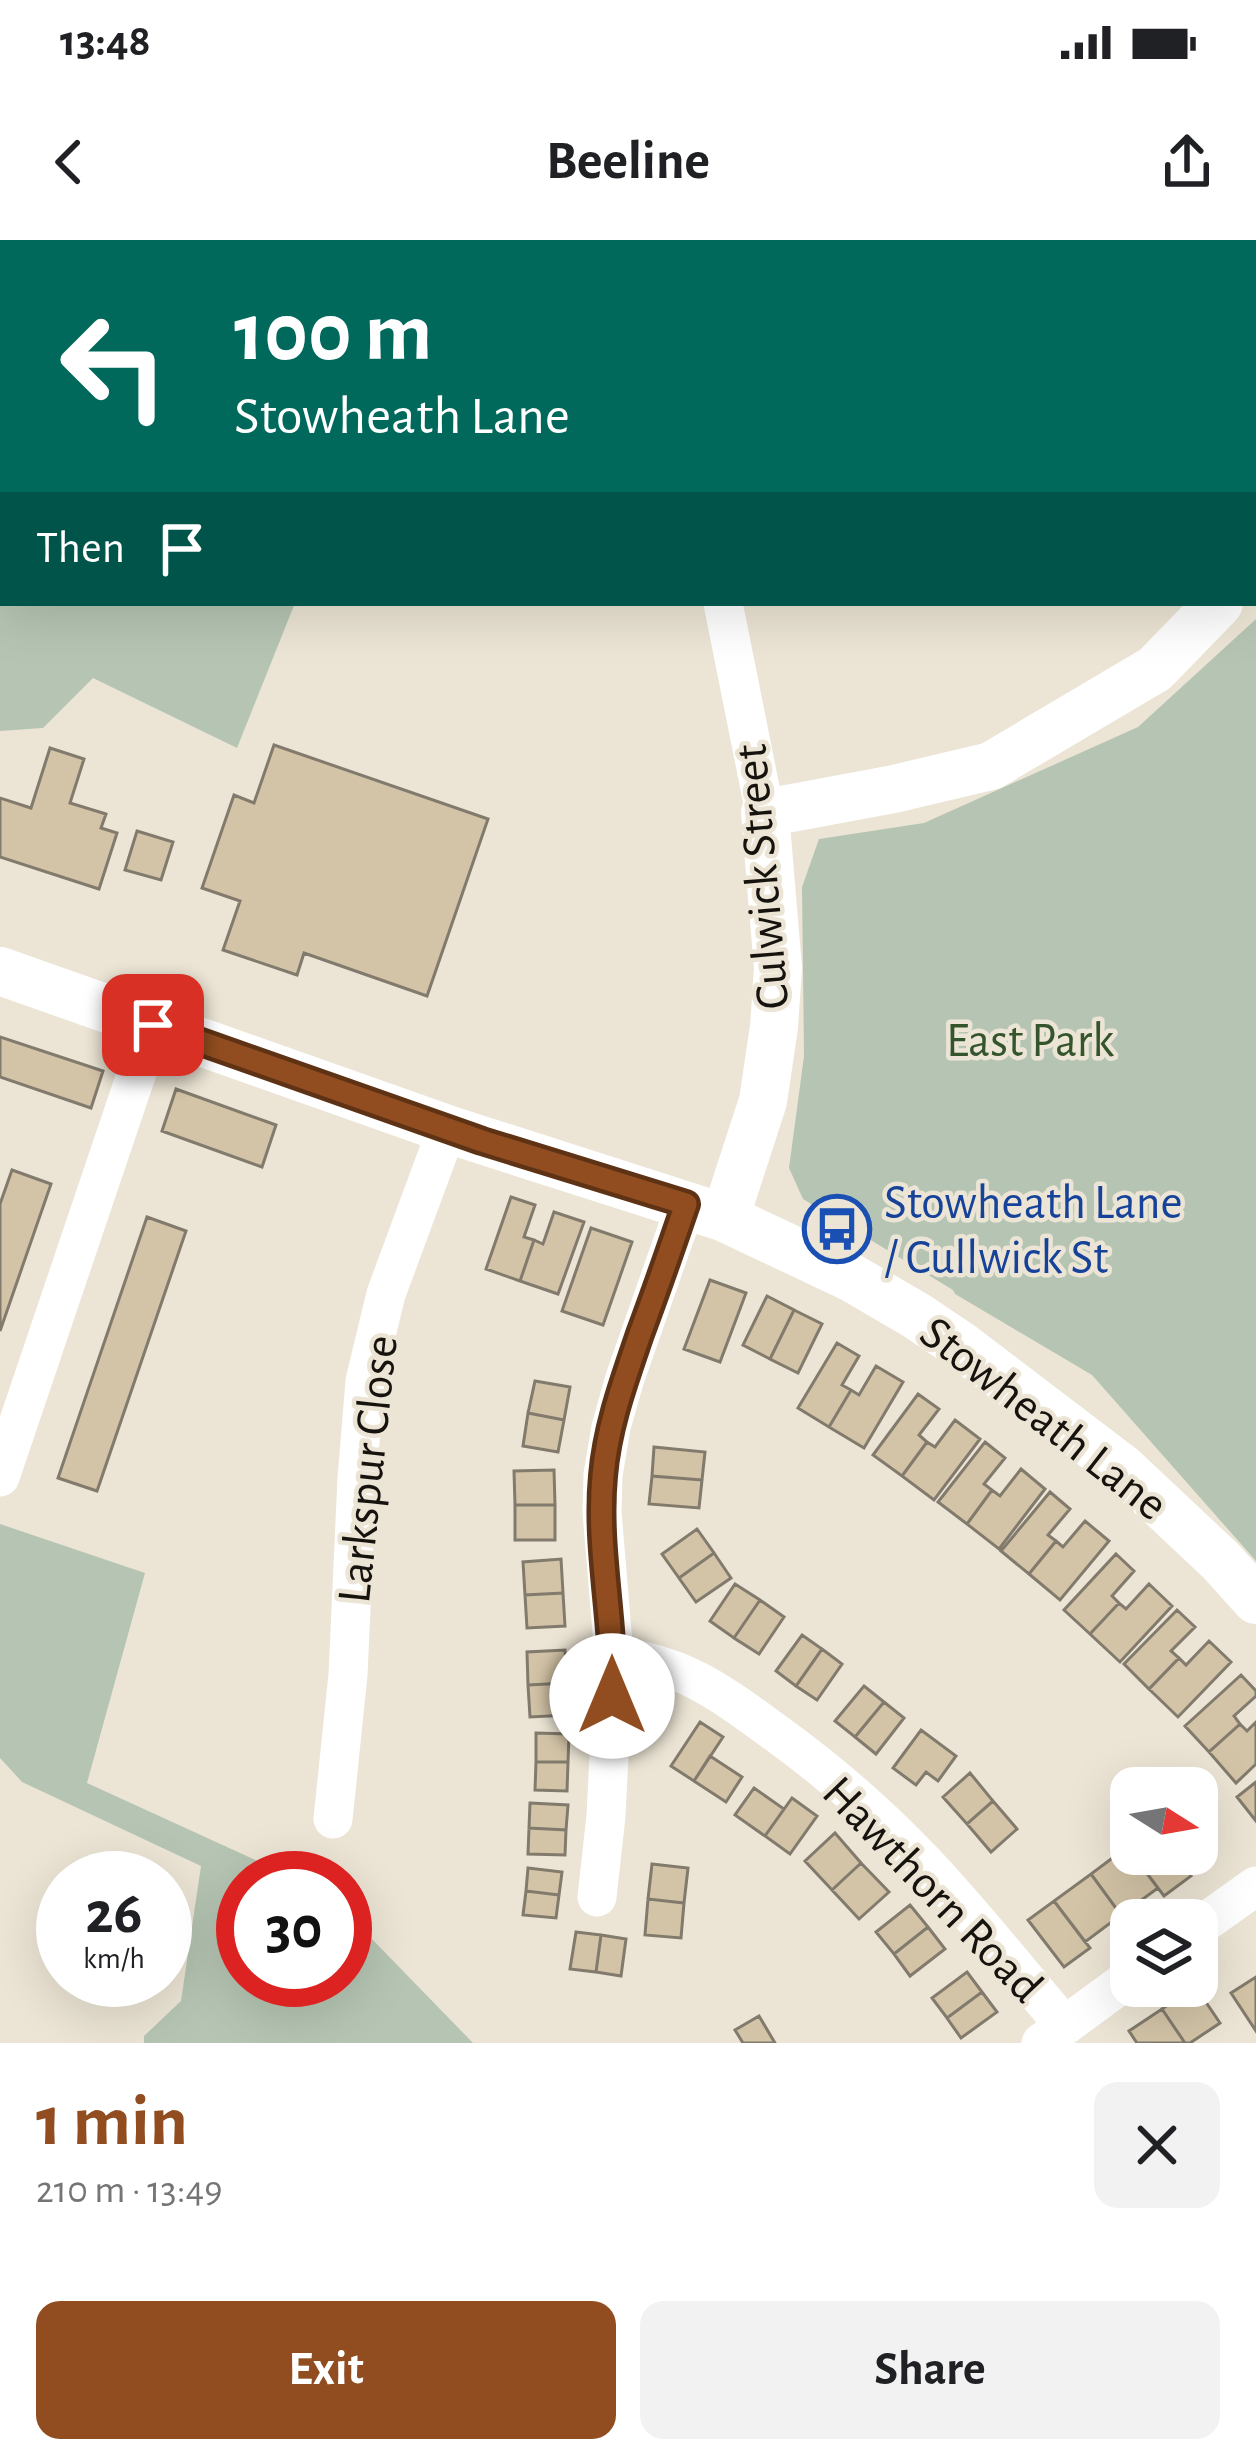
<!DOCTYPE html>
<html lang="en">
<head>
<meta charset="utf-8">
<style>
	body { margin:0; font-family:"Alegreya Sans",sans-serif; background:#f2f2f2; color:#202124; height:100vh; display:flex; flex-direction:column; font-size:45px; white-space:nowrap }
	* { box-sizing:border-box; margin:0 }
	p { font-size:39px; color:#757577 }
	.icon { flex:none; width:66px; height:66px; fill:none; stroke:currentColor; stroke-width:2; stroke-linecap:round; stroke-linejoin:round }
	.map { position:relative; height:1803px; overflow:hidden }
	.drawer { display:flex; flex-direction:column; background:#fff; flex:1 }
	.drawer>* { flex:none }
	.top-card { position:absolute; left:0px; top:0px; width:1257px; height:366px; box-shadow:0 12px 48px #0002; background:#00695c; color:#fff; overflow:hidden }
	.needle { width:78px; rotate:101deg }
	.tools { position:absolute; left:1110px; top:1527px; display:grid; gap:24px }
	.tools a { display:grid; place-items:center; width:108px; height:108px; border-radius:24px; background:#fff; box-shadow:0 12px 48px #0002; font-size:60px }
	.speed { position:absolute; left:36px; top:1611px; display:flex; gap:24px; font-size:60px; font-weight:700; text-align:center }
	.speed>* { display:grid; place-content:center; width:156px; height:156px; border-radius:50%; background:#fff; box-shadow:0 12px 48px #0002; line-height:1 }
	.speed small { font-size:30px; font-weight:400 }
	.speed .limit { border:18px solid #d22; background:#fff; color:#111 }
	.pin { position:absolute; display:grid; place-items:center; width:102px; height:102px; color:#fff; margin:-51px; border-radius:24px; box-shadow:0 6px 18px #0006 }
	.me { position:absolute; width:132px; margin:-66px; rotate:0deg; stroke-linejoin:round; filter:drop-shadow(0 0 9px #0008) }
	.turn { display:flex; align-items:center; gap:42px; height:252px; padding:0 36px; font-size:54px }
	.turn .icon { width:156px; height:156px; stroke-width:2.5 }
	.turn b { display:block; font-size:84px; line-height:102px }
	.then { display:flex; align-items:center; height:114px; padding:0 36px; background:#0003; gap:24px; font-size:45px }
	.round { display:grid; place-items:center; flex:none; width:126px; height:126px; border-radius:24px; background:#f2f2f2 }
	.summary { display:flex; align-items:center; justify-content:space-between; height:204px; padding:0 36px }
	h1 { font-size:72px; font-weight:700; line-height:90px; color:#914d1f }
	.primary-button { display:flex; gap:24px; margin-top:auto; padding:24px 36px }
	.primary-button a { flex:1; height:138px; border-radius:24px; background:#914d1f; color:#fff; font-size:48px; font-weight:700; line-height:138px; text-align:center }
	.primary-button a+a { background:#f2f2f2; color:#202124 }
	.status { display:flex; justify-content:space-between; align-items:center; height:84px; padding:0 60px; background:#fff; direction:ltr }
	.status svg { height:33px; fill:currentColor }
	header { display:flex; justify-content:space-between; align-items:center; height:156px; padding:0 36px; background:#fff; font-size:54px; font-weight:700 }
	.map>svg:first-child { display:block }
	.green { fill:#b6c5b3 }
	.building { fill:#d3c4a7; stroke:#827b6d; stroke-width:3 }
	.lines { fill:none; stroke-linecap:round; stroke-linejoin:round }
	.service { stroke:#fff; stroke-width:18 }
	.minor { stroke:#fff; stroke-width:39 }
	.tertiary { stroke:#fff; stroke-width:48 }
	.route-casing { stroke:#5e3214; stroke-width:30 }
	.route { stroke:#914d1f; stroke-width:21 }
	.labels { text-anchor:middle; stroke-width:9; stroke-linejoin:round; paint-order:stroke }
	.street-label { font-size:48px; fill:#16130e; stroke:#ece5d5 }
	.park-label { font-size:48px; fill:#34542d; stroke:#ece5d5 }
	.transit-label { font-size:48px; fill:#164399; stroke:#ece5d5; text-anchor:start }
</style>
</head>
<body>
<div class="status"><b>13:48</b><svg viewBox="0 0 49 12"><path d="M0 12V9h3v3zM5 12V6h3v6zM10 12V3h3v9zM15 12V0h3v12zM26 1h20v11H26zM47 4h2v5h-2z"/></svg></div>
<header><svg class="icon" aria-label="back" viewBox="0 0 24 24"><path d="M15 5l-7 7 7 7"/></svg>Beeline<svg class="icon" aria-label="share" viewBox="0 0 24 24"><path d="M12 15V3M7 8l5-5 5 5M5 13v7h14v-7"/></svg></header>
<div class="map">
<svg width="1256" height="1803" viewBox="0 0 1256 1803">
	<rect width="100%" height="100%" fill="#ece5d5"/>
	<!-- green -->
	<path class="green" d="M0,197l3,1v165h292l-58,145 -144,-70 -50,50 -43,3z
		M1256,379v942l-164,-186 -137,-81 -2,-4 -150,-91 -14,-31 15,-112 -2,-169 17,-48 105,-16 214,-96z
		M0,1284l145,49 -58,210 175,80 21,15h-40v102h102v-60l25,17 103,106h-329v-7l37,-35 20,-135 -179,-84 -22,-24z"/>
	<!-- building -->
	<path class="building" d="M274,505l214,74 -61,177 -123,-43 -7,22 -74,-25 17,-49 -38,-13 32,-93 20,8z
		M50,508l34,11 -14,44 36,11 -5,14 16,5 -18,56 -99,-32v-59l31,10z
		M137,591l36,11 -12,38 -36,-10z
		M0,797l103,34 -12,37 -91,-31z
		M176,849l100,36 -14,42 -100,-36z
		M12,930l39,14 -51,147v-127z
		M511,957l24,8 -11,32 10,3 -14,41 -34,-12z
		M554,972l30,10 -26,72 -38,-13 14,-41 9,4z
		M147,977l39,14 -89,260 -39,-13z
		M591,988l41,14 -29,83 -41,-14z
		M710,1040l36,13 -26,69 -36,-13z
		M767,1056l27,14 -24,49 -27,-14z
		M794,1070l28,14 -24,49 -28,-14z
		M837,1103l22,13 -17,29 9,5 -22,37 -31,-19z
		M876,1126l27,16 -39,66 -35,-21 22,-37 8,5z
		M535,1141l35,6 -6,33 -36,-7z
		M918,1154l21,15 -20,26 8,7 -25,34 -29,-21z
		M528,1173l36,7 -6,32 -35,-6z
		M955,1180l25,19 -46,61 -32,-24 25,-34 8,5z
		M985,1202l20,16 -21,26 8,6 -25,34 -29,-22z
		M654,1207l51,5 -3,28 -50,-4z
		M1021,1229l24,20 -46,60 -32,-25 25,-34 8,6z
		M554,1230l1,35h-40l-1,-34z
		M652,1236l50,4 -3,28 -50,-4z
		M1050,1252l20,17 -22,26 8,6 -27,33 -28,-23z
		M515,1265h40v35h-40z
		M1085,1281l24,20 -49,59 -31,-26 27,-33 7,6z
		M697,1289l17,24 -35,25 -17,-24z
		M714,1313l17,25 -35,24 -17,-24z
		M1116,1314l18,17 -22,25 7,7 -29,31 -26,-24z
		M561,1319l2,34 -38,2 -2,-33z
		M735,1344l25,16 -26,38 -24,-17z
		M1149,1344l23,22 -52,56 -30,-28 29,-31 7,6z
		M563,1353l2,33 -38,2 -2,-33z
		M760,1360l24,17 -25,37 -25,-16z
		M1177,1370l18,17 -24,24 8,7 -30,31 -25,-25z
		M802,1395l20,14 -26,37 -20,-15z
		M1209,1401l22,21 -53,55 -29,-28 30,-31 7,7z
		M822,1409l20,15 -25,36 -21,-14z
		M565,1410l2,33 -39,2 -1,-33z
		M1241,1435l15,16v5l-22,20 6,8 -31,28 -24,-26z
		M567,1443l1,32 -38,2 -2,-32z
		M864,1446l20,16 -29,35 -20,-16z
		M884,1462l20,16 -28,36 -21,-17z
		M700,1482l23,15 -29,44 -23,-15z
		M1256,1482v42l-20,19 -27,-31 31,-28 7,7z
		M921,1490l35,26 -18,25 -12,-9 -10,13 -23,-17z
		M536,1493l33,1 -1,28h-32z
		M710,1516l32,21 -16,25 -32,-21z
		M536,1522h32l-1,29 -32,-1z
		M970,1533l23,28 -26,23 -24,-27z
		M1256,1542v39l-19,-24z
		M754,1548l30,21 -19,27 -30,-21z
		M792,1558l25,18 -27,38 -25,-18z
		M993,1561l24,28 -26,23 -24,-28z
		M530,1563l38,2 -2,25 -37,-2z
		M529,1588l37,2 -1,25 -37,-1z
		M835,1593l26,30 -29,27 -27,-29z
		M1127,1607l31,41 -37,27 -30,-41z
		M1132,1614h43l16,22 -27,20z
		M861,1623l28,29 -30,27 -27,-29z
		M652,1624l36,4 -4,35 -36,-4z
		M528,1628l34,4 -3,23 -33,-4z
		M1091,1634l30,41 -36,27 -31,-41z
		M526,1651l33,4 -3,23 -33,-3z
		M648,1659l36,4 -3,35 -36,-3z
		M1054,1661l36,47 -26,19 -36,-47z
		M910,1665l18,22 -34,27 -18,-22z
		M928,1687l17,22 -35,27 -16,-22z
		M576,1692l25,3 -5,37 -26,-3z
		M601,1695l25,4 -5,37 -25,-4z
		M967,1732l15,20 -35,26 -15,-20z
		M1256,1737v54l-25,-38z
		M1195,1746l25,37 -30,20h-5l-23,-34z
		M982,1752l15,20 -36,26 -14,-20z
		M1162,1769l23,34h-48l-8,-12z
		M759,1776l16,27h-32l-8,-13z"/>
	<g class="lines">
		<!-- service -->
		<path class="service" d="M762,3l5,-3
			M1254,185l2,2"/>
		<!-- minor -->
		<path class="minor" d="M663,0l1,3
			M302,3l2,-3
			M723,363l42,210
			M0,1237l153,-452
			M614,1416c70,8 107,37 162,77 51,37 101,80 145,126 50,52 96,111 143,166
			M333,1579l15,-144 9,-197 8,-97 21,-87 61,-165
			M597,1657l9,-81 8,-160 -12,-144 1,-37 8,-48 14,-49 61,-174
			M1197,1688l59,-42
			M1041,1803l90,-66"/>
		<!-- tertiary -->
		<path class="tertiary" d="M1254,326l2,-2
			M0,731l447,158 278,89 127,60 65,38 46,31 159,121 99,93 35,39
			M725,978l38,-117 11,-74 4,-59 -13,-155 129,-24 97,-23 164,-97 64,-66"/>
	</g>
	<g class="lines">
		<!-- route casing -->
		<g class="route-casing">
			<path id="route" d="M153,785l329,116 204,63c-15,44 -30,87 -46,130 -16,47 -33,93 -37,142 -7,73 12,147 9,220"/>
		</g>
		<!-- route -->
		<use href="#route" class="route"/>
	</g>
	<!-- icons -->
	<defs>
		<g id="bus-ring" transform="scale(3.45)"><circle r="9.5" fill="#ece5d5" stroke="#1a4fb4" stroke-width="1.5"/><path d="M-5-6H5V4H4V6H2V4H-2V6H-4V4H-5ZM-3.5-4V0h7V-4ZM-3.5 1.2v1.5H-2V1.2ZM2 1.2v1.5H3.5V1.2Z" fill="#1a4fb4"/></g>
	</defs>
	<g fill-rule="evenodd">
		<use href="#bus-ring" x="837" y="989"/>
	</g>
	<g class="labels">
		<!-- street labels -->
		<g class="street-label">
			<text transform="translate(760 637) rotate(-95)" y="17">Culwick Street</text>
			<text transform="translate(1045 1177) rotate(38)" y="17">Stowheath Lane</text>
			<text transform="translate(366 1229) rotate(-84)" y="17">Larkspur Close</text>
			<text transform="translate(934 1648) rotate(46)" y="17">Hawthorn Road</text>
		</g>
		<!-- park labels -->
		<g class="park-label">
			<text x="1030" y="816">East Park</text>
		</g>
		<!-- transit labels -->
		<g class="transit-label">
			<text x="884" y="978">Stowheath Lane<tspan x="884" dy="55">/ Cullwick St</tspan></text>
		</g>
	</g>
</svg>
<div class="tools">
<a><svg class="needle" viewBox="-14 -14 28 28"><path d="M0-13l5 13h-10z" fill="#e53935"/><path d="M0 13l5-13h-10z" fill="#757577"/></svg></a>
<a><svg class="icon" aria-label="layers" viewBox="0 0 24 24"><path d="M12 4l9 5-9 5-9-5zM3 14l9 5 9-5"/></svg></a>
</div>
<div class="speed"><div>26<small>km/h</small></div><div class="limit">30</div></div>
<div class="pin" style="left:153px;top:785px;background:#d93025"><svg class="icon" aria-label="arrive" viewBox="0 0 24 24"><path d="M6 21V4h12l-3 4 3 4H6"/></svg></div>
<svg class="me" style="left:612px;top:1456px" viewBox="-20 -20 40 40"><circle r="19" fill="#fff"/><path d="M0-13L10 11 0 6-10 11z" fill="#914d1f"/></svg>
<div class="top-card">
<div class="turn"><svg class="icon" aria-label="left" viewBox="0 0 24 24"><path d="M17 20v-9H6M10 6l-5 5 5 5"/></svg><div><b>100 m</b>Stowheath Lane</div></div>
<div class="then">Then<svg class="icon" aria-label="arrive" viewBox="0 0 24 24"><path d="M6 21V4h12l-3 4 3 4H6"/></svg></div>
</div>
</div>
<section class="drawer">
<div class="summary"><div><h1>1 min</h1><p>210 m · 13:49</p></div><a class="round"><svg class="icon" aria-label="close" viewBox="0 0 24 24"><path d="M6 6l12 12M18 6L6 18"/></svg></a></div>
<div class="primary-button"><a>Exit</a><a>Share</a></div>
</section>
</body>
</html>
